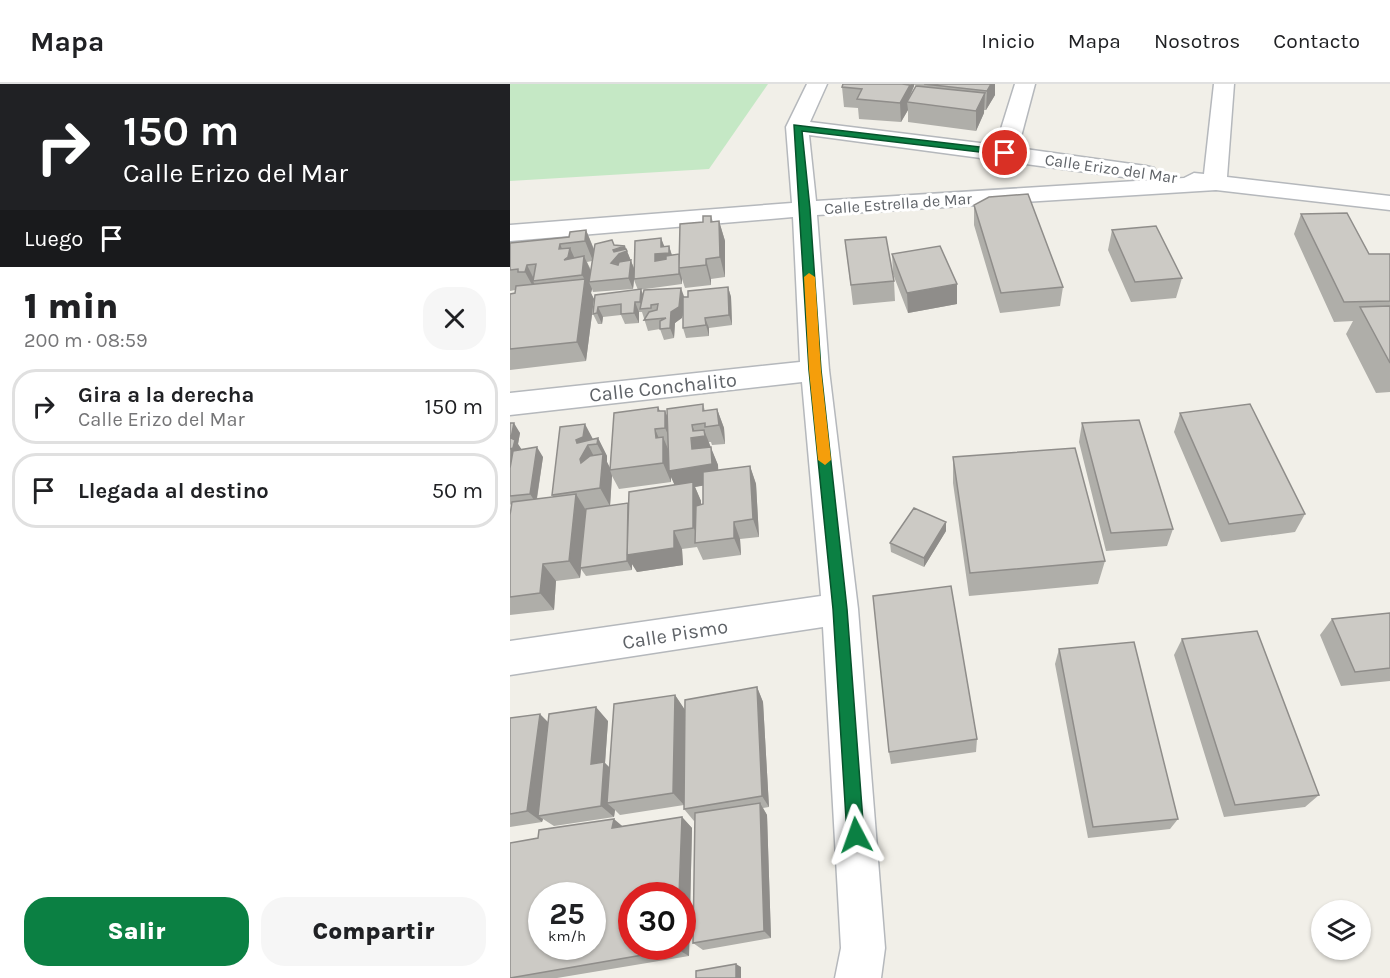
<!DOCTYPE html>
<html lang="es">
<head>
<meta charset="utf-8">
<style>
	body { margin:0; font-family:Karla,sans-serif; background:#f6f6f6; color:#202124; height:100vh; display:flex; flex-direction:column; font-size:22px; white-space:nowrap }
	* { box-sizing:border-box; margin:0 }
	p { font-size:20px; color:#757577 }
	.icon { flex:none; width:33px; height:33px; fill:none; stroke:currentColor; stroke-width:2; stroke-linecap:round; stroke-linejoin:round }
	.map { position:relative; flex:1; overflow:hidden }
	.sheet { display:flex; flex-direction:column; background:#fff; width:510px }
	.sheet>* { flex:none }
	.banner { background:#202124; color:#fff; overflow:hidden }
	.tools { position:absolute; left:801px; top:816px; display:grid; gap:12px }
	.tools a { display:grid; place-items:center; width:60px; height:60px; border-radius:50%; background:#fff; box-shadow:0 2px 4px #0004; font-size:30px }
	.speed { position:absolute; left:18px; top:798px; display:flex; gap:12px; font-size:30px; font-weight:700; text-align:center }
	.speed>* { display:grid; place-content:center; width:78px; height:78px; border-radius:50%; background:#fff; box-shadow:0 2px 4px #0004; line-height:1 }
	.speed small { font-size:15px; font-weight:400 }
	.speed .limit { border:9px solid #d22; background:#fff; color:#111 }
	.pin { position:absolute; display:grid; place-items:center; width:51px; height:51px; color:#fff; margin:-26px; border:3px solid #fff; border-radius:50%; box-shadow:0 2px 6px #0007 }
	.me { position:absolute; width:66px; margin:-33px; rotate:356deg; stroke-linejoin:round; filter:drop-shadow(0 0 4px #0008) }
	.turn { display:flex; align-items:center; gap:21px; height:126px; padding:0 24px; font-size:27px }
	.turn .icon { width:78px; height:78px; stroke-width:2.5 }
	.turn b { display:block; font-size:42px; line-height:51px }
	.then { display:flex; align-items:center; height:57px; padding:0 24px; background:#0003; gap:12px; font-size:22px }
	.round { display:grid; place-items:center; flex:none; width:63px; height:63px; border-radius:24px; background:#f6f6f6 }
	.summary { display:flex; align-items:center; justify-content:space-between; height:102px; padding:0 24px }
	h1 { font-size:36px; font-weight:800; line-height:45px }
	.primary-button { display:flex; gap:12px; margin-top:auto; padding:12px 24px }
	.primary-button a { flex:1; height:69px; border-radius:24px; background:#0b8043; color:#fff; font-size:24px; font-weight:800; line-height:69px; text-align:center }
	.primary-button a+a { background:#f6f6f6; color:#202124 }
	ul { padding:0; list-style:none }
	li { display:flex; align-items:center; gap:18px; height:75px; margin:0 12px 9px; padding:0 12px; border:3px solid #e0e0e0; border-radius:24px }
	li div { flex:1 }
	li b { display:block; font-size:22px }
	li em { font-style:normal }
	header { display:flex; align-items:center; gap:36px; box-sizing:border-box; height:84px; padding:0 30px; background:#fff; border-bottom:2px solid #e0e0e0 }
	header strong { font-size:28px }
	nav { display:flex; gap:33px; margin-inline-start:auto; font-size:21px }
	main { display:flex; flex:1; min-height:0 }
	.map>svg:first-child { display:block }
	.green { fill:#c5e8c5 }
	.lines { fill:none; stroke-linecap:round; stroke-linejoin:round }
	.street-casing { stroke:#b5b8bc; stroke-width:3 }
	.street { fill:#fff; fill-rule:evenodd }
	.wall { fill:#afaea9; fill-rule:evenodd }
	.shaded-wall { fill:#8f8d8a }
	.building { fill:#cccac5; stroke:#8f8d8a; stroke-width:1.5; fill-rule:evenodd }
	.route { fill:#0b8043; stroke:#07532c; stroke-width:1.5 }
	.slow { fill:#f59e0b }
	.labels { text-anchor:middle; stroke-width:6; stroke-linejoin:round; paint-order:stroke }
	.far-street-label { font-size:16px; fill:#5f6368; stroke:#fff }
	.street-label { font-size:20px; fill:#5f6368; stroke:#fff }
</style>
</head>
<body>
<header>
<strong>Mapa</strong>
<nav><a>Inicio</a><a>Mapa</a><a>Nosotros</a><a>Contacto</a></nav>
</header>
<main>
<section class="sheet">
<div class="banner">
<div class="turn"><svg class="icon" aria-label="right" viewBox="0 0 24 24"><path d="M7 20v-9h11M14 6l5 5-5 5"/></svg><div><b>150 m</b>Calle Erizo del Mar</div></div>
<div class="then">Luego<svg class="icon" aria-label="arrive" viewBox="0 0 24 24"><path d="M6 21V4h12l-3 4 3 4H6"/></svg></div>
</div>
<div class="summary"><div><h1>1 min</h1><p>200 m · 08:59</p></div><a class="round"><svg class="icon" aria-label="close" viewBox="0 0 24 24"><path d="M6 6l12 12M18 6L6 18"/></svg></a></div>
<ul>
<li><svg class="icon" aria-label="right" viewBox="0 0 24 24"><path d="M7 20v-9h11M14 6l5 5-5 5"/></svg><div><b>Gira a la derecha</b><p>Calle Erizo del Mar</p></div><em>150 m</em></li>
<li><svg class="icon" aria-label="arrive" viewBox="0 0 24 24"><path d="M6 21V4h12l-3 4 3 4H6"/></svg><div><b>Llegada al destino</b></div><em>50 m</em></li>
</ul>
<div class="primary-button"><a>Salir</a><a>Compartir</a></div>
</section>
<div class="map">
<svg width="880" height="894" viewBox="0 0 880 894">
	<rect width="100%" height="100%" fill="#f1efe8"/>
	<!-- green -->
	<path class="green" d="M0,0h258l-59,85 -199,12z"/>
	<g class="lines">
		<!-- street casing -->
		<g class="street-casing">
			<path id="street" d="M297,0h20l-17,38 186,23 19,-61h20l-17,64 128,18 8,2 3,5 -3,5 -8,2 -337,-45 7,66 368,-23 10,-5 10,1 10,-90h20l-7,93 163,19v14l-174,-20 -399,25 12,155 29,239 27,339 -4,30h-46l6,-30 -18,-321 -313,48v-34l311,-45 -19,-214 -292,33v-22l290,-31 -7,-145 -283,24v-16l282,-22 -6,-76z"/>
		</g>
		<!-- street -->
		<use href="#street" class="street"/>
	</g>
	<!-- wall -->
	<path class="wall" d="M333,0h152v11l-9,15h-2v3l-8,18 -68,-9v-12l-7,12 -42,-3 -1,-11 -14,-1 -2,-20zM404,1l4,1 -8,11 4,-11z
		M464,121l89,82 -3,19 -60,7 -26,-88z
		M791,130l68,40h21v138l-14,1 -30,-59 7,-13 -19,1 -40,-88z
		M201,132l2,6 6,-1 6,20v36l-14,2v6l-26,3 -3,-9v5l-44,6 -4,-10 -1,9 -40,3 -1,-3 -1,4 3,6 -8,62 -76,9v-76l5,-1v-3l-5,1v-48l59,-6 17,-7 8,19 21,-4 11,4 8,19 27,-30 3,9 5,-1 3,9 7,-1 24,-32zM82,177l-1,9 -4,-8z
		M602,146l70,48 -6,20 -45,4 -23,-52z
		M335,156l49,41 1,20 -42,4z
		M382,170l65,30v20l-49,9 -15,-39z
		M218,203l3,10 1,28 -23,3v8l-23,2 -3,-10v-12l-8,7 -1,15 -10,2 -4,-11 -12,2 -6,-19h-3v11l-14,1 -4,-9 -18,2 -1,7h-4l-5,-10 2,-19 93,2z
		M193,320l2,7 12,-2 7,19 1,16 -13,1 -1,-3h-3l10,23v5l32,-4 6,18 3,53 -19,2 1,16 -38,5 -6,-13 -15,2 1,16 -46,7 -5,-8v6l-46,6 -5,-7 -1,9 -24,3 -2,29 -44,5v-100l2,-9 -2,-2v-81l10,10 -2,11 3,5 22,8 -6,42 16,-2 -1,-2 41,-56 5,-1 9,18v6l3,6 48,-61 2,4h5l2,5zM102,392l7,13 52,-7v-5l4,8 -47,18 -18,3zM193,401v19l-2,1v-4l-6,-14z
		M670,329l125,101 -10,18 -74,10 -47,-110z
		M572,339l91,106 -6,17 -61,5 -27,-109z
		M443,373l152,104 -7,23 -129,12 -16,-113z
		M436,447l-22,36 -33,-15 -1,-9z
		M880,529v68l-49,5 -21,-51 12,-16z
		M672,555l137,156 -14,12 -81,10 -50,-162z
		M549,565l119,170 -8,10 -82,9 -33,-174z
		M247,603l6,15 6,105 -6,1 4,7 4,123 -68,12 -10,-7 2,-123 -1,1 -10,-12 1,-97 -1,93 -64,10 -5,-5 -1,7 -60,9 -11,-7 -1,3 -32,5v-109l38,4 60,-1 -3,42 5,5 65,-73 10,15z
		M467,655l-1,13 -85,12 -2,-12z
		M172,733l10,11 -3,128 -132,22h-47v-135z"/>
	<!-- shaded-wall -->
	<path class="shaded-wall" d="M401,0h3v2l-7,16 1,8 -7,12 -1,-19z
		M481,0h4v11l-9,15 1,-19z
		M475,9l-1,20 -8,18v-20z
		M209,137l6,20v36l-5,-20z
		M76,146l8,20 -1,11 -8,-20z
		M151,154l4,10 4,-2 3,10 -13,9 -4,-4v-7l6,-7z
		M50,160l6,14 4,-10 9,20 -2,9v-1h-6l-12,-27z
		M115,162l10,25 -2,18 -10,-24 -12,-2 2,-13z
		M74,172l9,20 -4,6 3,7 -1,4 3,6 -8,62 -9,-19 8,-62 -3,-5z
		M196,175l5,20v6l-5,-20z
		M17,181l8,16h-2l3,6v5l-11,-20z
		M169,184l3,11v5l-3,-10z
		M447,200v20l-49,9 -1,-20z
		M218,203l3,10 1,28 -3,-10z
		M171,204l4,11 -3,19 -7,5 -1,15 -4,-10 1,-16z
		M131,205l4,11 -2,9 -3,-7z
		M125,218l4,10v11l-5,-10z
		M88,223l5,10 -1,7 -5,-11z
		M195,234l4,10v8l-3,-11z
		M148,323l7,17v-13l8,19v17l-15,-36z
		M207,325l7,19 1,16 -6,-19z
		M4,339l6,10 -2,11 4,6 -12,21 1,-33z
		M75,340l10,19 -7,2 10,19 -8,14 -10,-19 -4,-19z
		M182,341l5,12 7,-7 14,35 1,18 -24,4 6,14v41h-1l-29,-65v5l-8,-19 -7,-25 -1,-9 8,19v-11l8,19 21,-7z
		M88,354l9,18v6l4,8h-1l2,6 -2,30 -10,-18 3,-33 -6,-11z
		M27,363l6,10 -7,46 -6,-9z
		M240,382l6,18 3,53 -6,-18z
		M66,410l11,18 -7,56 1,1 -1,9 -11,-17z
		M120,419l44,28 8,18 1,16 -46,7 -5,-8v6l-5,-9z
		M224,438l6,17 1,16 -7,-17z
		M436,438v9l-22,36v-9z
		M33,480l13,17 -2,29 -14,-17z
		M247,603l6,15 6,105 -7,-11z
		M165,611l10,15 -1,95 -11,-12z
		M86,623l12,14 -3,42 12,12 -10,28 8,7 -1,7 -13,-11 -10,-42z
		M30,630l14,14 -16,88 5,3 -1,3 -15,-11z
		M250,719l7,12 4,123 -7,-7z
		M172,733l10,11 -3,128 -12,-7 1,-3h4v-50h-3z
		M104,735l13,11 -15,-2z
		M226,880l5,3v11h-5z"/>
	<!-- building -->
	<path class="building" d="M333,0h59l8,1 -10,18 -43,-4 5,-10 -20,-2z
		M414,0h67l-4,7z
		M406,2l69,7 -9,18 -69,-9z
		M518,110l35,93 -62,6 -27,-88 15,-8z
		M837,129l22,41h21v47l-46,1 -43,-88z
		M193,132h8v6l8,-1 1,36 -14,2v6l-27,3 1,-44 23,-2z
		M646,142l26,52 -47,4 -23,-52z
		M76,146l-1,11 -25,3 -1,5 11,-1 -2,9 -4,3 20,-4 -2,19 -49,6 3,-17 -9,1 -2,7h-7v-3l-8,1v-27l59,-6 1,-5z
		M376,153l8,44 -43,4 -6,-45z
		M151,154v9l8,-1v7l-14,1v7l11,-2v-3l13,-2v20l-45,5 1,-38z
		M102,156l2,5 11,1 -12,4 1,2 12,-3 1,2 -8,3 -8,9 7,2 1,-3 12,-2 -2,18 -40,4 6,-38z
		M430,162l17,38 -50,9 -15,-39z
		M75,195l-8,63 -67,7v-55l5,-1 1,-7z
		M218,203l1,28 -24,3 1,7 -23,3v-31h5v-6z
		M171,204l-2,19 -8,5 -1,16 -10,1v-8l6,-3 -22,2 5,-8 8,-2 1,-6 -7,1v3l-11,1 4,-19z
		M131,205l-1,13h-5l-1,11 -13,1v-10l-23,3 -1,6 -4,1 2,-19z
		M880,222v57l-30,-56z
		M193,320v7l14,-2 2,16 -14,2v-4l-13,2 1,6 11,-1 1,6 -14,2 1,11 19,-2 1,17 -43,7 -2,-62z
		M740,320l55,110 -76,10 -49,-111z
		M148,323v4h7v17l-10,1 1,9 7,-1v26l-53,7 4,-57z
		M629,336l34,109 -62,4 -29,-110z
		M0,339h4l-3,15 4,2 -2,8 -3,1z
		M75,340l-2,13 -7,3 1,3 21,-5 -1,6 -9,1 -8,14 1,4 9,-7 13,-2 -3,34 -48,7 8,-68z
		M27,363l-7,47 -20,2v-28l3,-17z
		M565,364l30,113 -135,12 -17,-116z
		M240,382l3,53 -19,3v16l-39,5 1,-37 7,-2v-32z
		M183,398v46l-19,3v17l-47,7 2,-63z
		M66,410l-7,67 -26,3 -3,29 -30,4v-82l2,-13z
		M118,419l-1,58 -47,7 6,-59z
		M404,424l32,14 -22,36 -34,-15z
		M441,502l26,153 -88,13 -16,-156z
		M880,529v55l-35,4 -23,-53z
		M747,547l62,164 -84,10 -53,-166z
		M624,558l44,177 -85,8 -34,-178z
		M247,603l5,109 -78,13 1,-109z
		M165,611l-2,98 -66,10 7,-99z
		M86,623l-5,57 13,-2 -3,44 -63,10 11,-102z
		M30,630l-13,97 -17,3v-96z
		M250,719l4,128 -71,12 2,-130z
		M172,733l-3,79h-47v50h46l-1,3 -167,29v-135l28,-5 1,-8 75,-11 -2,9zM32,812h50v50h-50z
		M226,880v14h-40v-7z"/>
	<!-- route -->
	<path class="route" d="M284,41l211,25 5,3 -5,2 -203,-24 8,78 11,161 26,239 17,226 -2,6 -6,2 -6,-2 -3,-6 -14,-226 -24,-239z"/>
	<!-- slow -->
	<path class="slow" d="M299,189l6,4 6,93 10,90 -6,5 -7,-5 -9,-90 -5,-93z"/>
	<g class="labels">
		<!-- far-street labels -->
		<g class="far-street-label">
			<text transform="translate(601 84) rotate(8)" y="6">Calle Erizo del Mar</text>
			<text transform="translate(388 119) rotate(-4)" y="6">Calle Estrella de Mar</text>
		</g>
		<!-- street labels -->
		<g class="street-label">
			<text transform="translate(153 303) rotate(-6)" y="7">Calle Conchalito</text>
			<text transform="translate(165 550) rotate(-9)" y="7">Calle Pismo</text>
		</g>
	</g>
</svg>
<div class="tools">
<a><svg class="icon" aria-label="layers" viewBox="0 0 24 24"><path d="M12 4l9 5-9 5-9-5zM3 14l9 5 9-5"/></svg></a>
</div>
<div class="speed"><div>25<small>km/h</small></div><div class="limit">30</div></div>
<div class="pin" style="left:495px;top:69px;background:#d93025"><svg class="icon" aria-label="arrive" viewBox="0 0 24 24"><path d="M6 21V4h12l-3 4 3 4H6"/></svg></div>
<svg class="me" style="left:346px;top:751px" viewBox="-20 -20 40 40"><path d="M0-17L14 15 0 8-14 15z" fill="#0b8043" stroke="#fff" stroke-width="4"/></svg>
</div>
</main>
</body>
</html>
